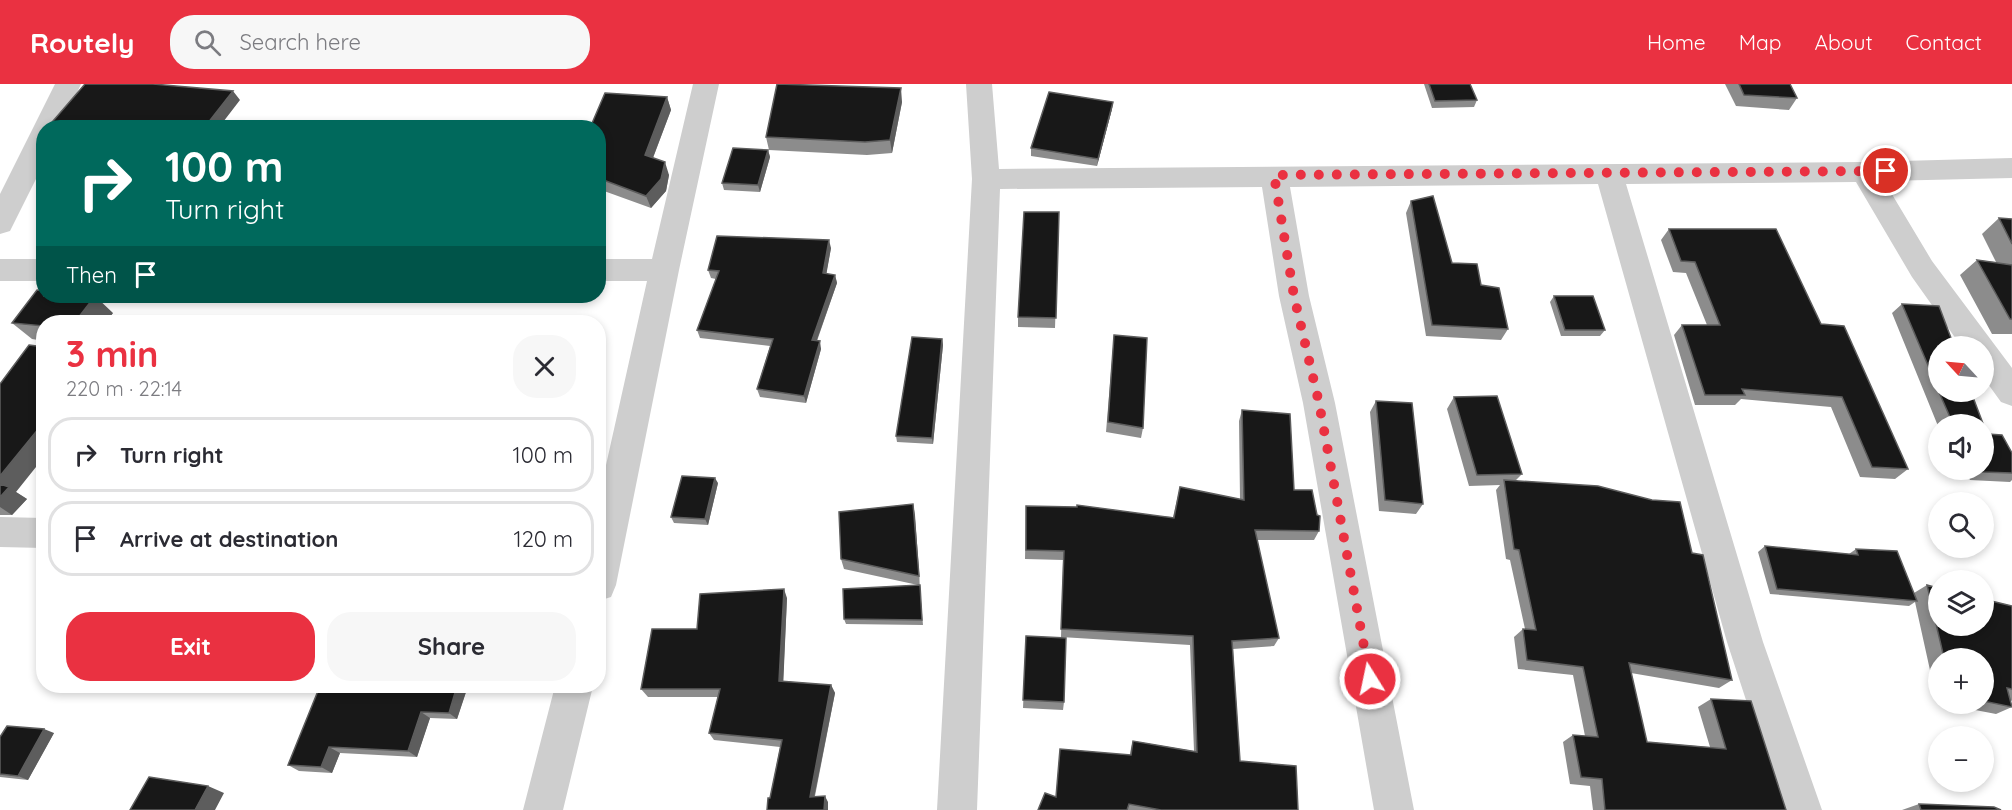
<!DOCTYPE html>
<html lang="en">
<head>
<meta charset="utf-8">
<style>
	body { margin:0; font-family:Quicksand,sans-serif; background:#f7f7f7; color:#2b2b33; height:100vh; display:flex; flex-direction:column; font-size:22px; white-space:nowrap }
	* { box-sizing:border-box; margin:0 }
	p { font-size:20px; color:#7c7c81 }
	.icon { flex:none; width:33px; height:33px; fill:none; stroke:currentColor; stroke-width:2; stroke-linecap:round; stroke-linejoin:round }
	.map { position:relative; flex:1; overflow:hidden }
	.details { position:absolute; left:36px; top:231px; width:570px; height:378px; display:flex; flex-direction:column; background:#fff; border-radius:24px; box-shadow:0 3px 9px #0003 }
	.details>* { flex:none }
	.banner { position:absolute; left:36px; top:36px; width:570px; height:183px; border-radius:24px; box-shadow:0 3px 9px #0003; background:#00695c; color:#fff; overflow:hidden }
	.needle { width:39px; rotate:296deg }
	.fabs { position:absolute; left:1928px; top:252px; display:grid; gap:12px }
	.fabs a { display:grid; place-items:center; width:66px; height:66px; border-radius:50%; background:#fff; box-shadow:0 3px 9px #0003; font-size:30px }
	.pin { position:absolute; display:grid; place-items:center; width:51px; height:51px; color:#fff; margin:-26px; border:3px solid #fff; border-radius:50%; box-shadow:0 2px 6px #0007 }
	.me { position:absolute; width:66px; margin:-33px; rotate:350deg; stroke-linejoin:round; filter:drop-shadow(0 0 4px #0008) }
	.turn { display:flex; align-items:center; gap:21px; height:126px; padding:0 30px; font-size:27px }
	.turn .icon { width:78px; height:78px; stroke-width:2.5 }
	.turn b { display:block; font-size:42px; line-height:51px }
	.then { display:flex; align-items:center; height:57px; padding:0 30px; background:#0003; gap:12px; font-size:22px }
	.round { display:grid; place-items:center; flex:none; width:63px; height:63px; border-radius:24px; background:#f7f7f7 }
	.summary { display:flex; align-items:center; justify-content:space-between; height:102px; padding:0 30px }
	h1 { font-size:36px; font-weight:700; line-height:45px; color:#ea3141 }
	.primary-button { display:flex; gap:12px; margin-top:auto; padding:12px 30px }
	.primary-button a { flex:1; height:69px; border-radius:24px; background:#ea3141; color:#fff; font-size:24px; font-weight:700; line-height:69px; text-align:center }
	.primary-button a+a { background:#f7f7f7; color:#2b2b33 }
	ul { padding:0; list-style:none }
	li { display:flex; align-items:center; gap:18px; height:75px; margin:0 12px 9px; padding:0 18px; border:3px solid #e1e1e2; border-radius:24px }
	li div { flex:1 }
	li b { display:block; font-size:22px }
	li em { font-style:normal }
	header { display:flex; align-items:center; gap:36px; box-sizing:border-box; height:84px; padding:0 30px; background:#ea3141; color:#fff }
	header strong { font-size:28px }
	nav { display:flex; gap:33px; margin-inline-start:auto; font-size:21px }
	.search { width:420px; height:54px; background:#f7f7f7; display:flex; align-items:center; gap:15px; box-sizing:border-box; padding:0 21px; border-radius:24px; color:#7c7c81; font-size:22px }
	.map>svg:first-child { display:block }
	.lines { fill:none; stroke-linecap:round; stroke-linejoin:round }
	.street { fill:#cecece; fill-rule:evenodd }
	.wall { fill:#8c8c8c }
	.shaded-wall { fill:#5d5d5d }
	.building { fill:#181818; stroke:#5d5d5d; stroke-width:1.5 }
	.route { stroke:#ea3141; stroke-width:10; stroke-dasharray:0 18 }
</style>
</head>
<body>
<header>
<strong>Routely</strong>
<div class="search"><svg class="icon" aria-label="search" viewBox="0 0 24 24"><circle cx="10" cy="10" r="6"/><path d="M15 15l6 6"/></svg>Search here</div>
<nav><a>Home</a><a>Map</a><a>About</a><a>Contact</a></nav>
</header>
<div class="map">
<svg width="2012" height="726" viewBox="0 0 2012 726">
	<rect width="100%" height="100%" fill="#fff"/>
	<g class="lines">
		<!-- street -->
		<path class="street" d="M55,0h26l-20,44h-17v35l-34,68 -10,3v-40z
			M693,0h26l-40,186 -63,315 -5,12 -13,4v-100l49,-220h-49v-22h54z
			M966,0h26l7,85 865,-7 148,-4v20l-128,3 48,80 80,107v38l-11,-4 -18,-25v-31h-22l-49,-69 -56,-95 -230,2 137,458 59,168h-40l-55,-168 -129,-458 -308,3 19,109 26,107 79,407h-40l-71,-407 -24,-107 -17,-109 -262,2 -23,621h-40l35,-631z
			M0,175h44v22h-44z
			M0,433l44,1v30l-44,-1z
			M555,602h38l-30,124h-40z"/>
	</g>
	<!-- wall -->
	<path class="wall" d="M1424,0h46l7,16 -3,7 -42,1z
		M1725,0h65l7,14 -8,12 -53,-4z
		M667,13l4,13 -18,48 16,17 -3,16 -15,17 -47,-17 -6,22v-85z
		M902,18l-10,51 -25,2 -98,-5 -3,-13z
		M1113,18l-1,7 -15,57 -66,-10v-8z
		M768,66l2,7 -10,35 -36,-2 -2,-7z
		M1411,117l41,62 29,22 27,44 -7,11 -75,-4 -20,-123z
		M1059,128l-4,116 -37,-1v-10z
		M1999,134l13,1v115h-20l-32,-59 17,-15 19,2 -14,-28z
		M1669,145l152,95 87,145 -13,10 -35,-2 -29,-70 -90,-8 -6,6h-40l-21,-70 8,-10h25l-21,-52 -13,-1 -12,-32z
		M831,164l-5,26 9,1 2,8 -20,58 4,8 -15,54 -46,-6 -3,-8 13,-43 -70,-8 -3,-8 19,-51 -5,-1 -3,-8z
		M1554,212l51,34 -5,6h-39l-11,-34z
		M1902,220l36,42v46h33l16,42 25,19v27l-2,2 -40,-2 -5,-10h18v-46h-45v2l-46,-113z
		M113,229l-7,9h-62v19l-12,-2 -20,-16z
		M1114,251l29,93 -2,10 -35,-6z
		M942,255l1,6 -10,99 -36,-2 -1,-6z
		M0,300l16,108 11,7 -15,16h-12z
		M1454,313l68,77 -6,6 176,73 40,127 -13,8 -88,-15 16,69 63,5 -12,-40 13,-8 75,111h-193l-3,-24 -20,-2 -7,-42 10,-7 12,1 -12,-61 -55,-6 -4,-32 9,-8h2l-15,-69 -4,-1 -10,-69 4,-5 -31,1 -22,-77z
		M1376,317l47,103 -7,10 -37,-3 -9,-99z
		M1242,326l77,121 -5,9h-57l22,98 -5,8 -41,3 7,112 58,49h-260l17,-13 75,-42 1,-7 2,-7 61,10 -4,-106 -129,-8 2,-77 -38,-1 1,-53 147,11 7,-30 60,12 -1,-78z
		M718,399l-10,42 -34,-2 -3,-6z
		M913,420l10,121 -77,-1 -2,-5 74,-34 -74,-16 -3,-10z
		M1765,462l84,8 7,-5 58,44 13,-8 85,21v95l-2,-1 2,7 -16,7 -52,-10h39v-46h-45v44h-1l-22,-100 -6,4 -139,-12 -12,-42z
		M787,514l-4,83 48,4 4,8 -20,103 13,6 -58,-4 10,-51 -66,-7 -5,-7 9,-36h-70l-7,-8 56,-60z
		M1026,552l38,66 -1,8 -40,-2z
		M320,602h148l-11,33 -27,-1 -13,39 -77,-4 -8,20 -33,-2 -11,-6z
		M54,649l-26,47 -28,-3v-40z
		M1919,720l82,6h-99z"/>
	<!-- shaded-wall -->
	<path class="shaded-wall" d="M901,4l1,14 -10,51 -2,-13z
		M233,7l7,9 -20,26 1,2h-9l-4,-5z
		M667,13l4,13 -22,58 -4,-13z
		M1113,18l-1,7 -15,57 1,-7z
		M768,66l2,7 -10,35 -2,-7z
		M665,78l4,13 -3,16 -15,17 -5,-12z
		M598,95l6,12 -6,22z
		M829,156l2,8 -6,34 -2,-9z
		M835,191l2,8 -23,65 -2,-8z
		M95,212l18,17 -7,9h-31z
		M942,255l1,6 -10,99 -1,-6z
		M820,257l1,8 -15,54 -2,-7z
		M44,338v35l-28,35 11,7 -15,16 -12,-8v-31z
		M715,394l3,5 -10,42 -3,-6z
		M913,420l2,11 5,70 -1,-9z
		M784,505l3,9 -4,91 -4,-8z
		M831,601l4,8 -22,110 -3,-6z
		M457,602h11l-11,33 -8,-6z
		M421,628l9,6 -13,39 -9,-6z
		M44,645l10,4 -26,47 -10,-4z
		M329,663l11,6 -8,20 -11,-6z
		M208,702l16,7 -9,17h-20z
		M825,712l3,6v8h-4z"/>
	<!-- building -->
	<path class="building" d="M85,0h68l80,7 -25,32 11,1 -3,4h-169z
		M777,0l124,4 -11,52 -25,2 -99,-5z
		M1429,0h41l7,16 -42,1z
		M1739,0h51l7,14 -53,-3z
		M1049,8l64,10 -15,57 -67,-11z
		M605,9l62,4 -22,58 20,7 -4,17 -15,17 -48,-18v-50h-8z
		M733,64l35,2 -10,35 -36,-2z
		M1433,112l19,67 25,1 4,21 18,3 9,41 -76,-4 -21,-124z
		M1024,128h35l-3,106 -38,-1z
		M1999,134l13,1v25z
		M1669,145h107l45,95 23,2 64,143 -36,-2 -30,-70 -100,-8 3,6h-40l-23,-70h38l-25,-63 -14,-1z
		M717,152l112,4 -6,33 12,2 -23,65 8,1 -16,55 -47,-7 16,-50 -76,-9 22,-59 -11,-1z
		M1977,176l35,5v54h-2z
		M37,206l7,1v5h51l-20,26h-31v4l-32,-3z
		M1554,212h39l12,34h-40z
		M1902,220l37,2 15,40h-16v43z
		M1114,251l33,3 -4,90 -35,-6z
		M912,253l30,2 -10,99 -36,-2z
		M29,261l15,2v75l-44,54v-92z
		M1939,308h32l16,42 15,1 10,18v20l-30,-1 -1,-2h2v-46h-30z
		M1497,312l25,78 -45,1 -23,-78z
		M1376,317l36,2 11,101 -38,-4z
		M1242,326l48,4 4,76h18l5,25 3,1 -1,15 -64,-1 24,108 -47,3 8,120 56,5 2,44h-137l-32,-6 -2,6h-89l7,-17 11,4 4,-48 71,6 2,-14 64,11 -4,-116 -132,-7 3,-78 -38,-1v-44l51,1v-2l97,13 6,-31 64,13z
		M682,392l33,2 -10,41 -34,-2z
		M1504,396l94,6 54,14 28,2 12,51 11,2 29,125 -103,-17 18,79 79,7 -15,-50 40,2 35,109h-181l-3,-31 -21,-2 -8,-42 25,2 -15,-70 -56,-7 -4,-31 13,1 -17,-80 -5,-1z
		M0,400l9,3 -9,10z
		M913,420l6,72 -78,-17 -2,-47z
		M1765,462l93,9 -2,-6 41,2 20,50 -140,-12z
		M920,501l2,35 -78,-1 -1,-30z
		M1927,501l11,3v38h45v-27l29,7v83l-5,-1 5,19 -29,-6v-43h-39z
		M784,505l-5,92 52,4 -21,112 15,-1 -1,14h-57l1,-12h2l12,-58 -73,-7 11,-44h-79l11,-60h45l3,-35z
		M1026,552l40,2 -2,64 -41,-2z
		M320,602h137l-8,27 -28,-1 -13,39 -79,-4 -8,20 -33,-2z
		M7,642l37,3 -26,47 -18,-2v-37z
		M149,693l59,9 -13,24h-65z
		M1919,720l75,3 7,3h-80z"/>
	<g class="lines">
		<!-- route -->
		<path class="route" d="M1370,595l-51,-276 -25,-107 -20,-121 612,-4"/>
	</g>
</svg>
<div class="fabs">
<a><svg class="needle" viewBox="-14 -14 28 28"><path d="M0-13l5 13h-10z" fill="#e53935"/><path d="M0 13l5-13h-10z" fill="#7c7c81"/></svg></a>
<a><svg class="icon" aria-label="sound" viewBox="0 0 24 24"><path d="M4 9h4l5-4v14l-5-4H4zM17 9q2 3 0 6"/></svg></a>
<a><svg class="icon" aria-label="search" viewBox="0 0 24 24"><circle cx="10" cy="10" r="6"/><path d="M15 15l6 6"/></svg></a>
<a><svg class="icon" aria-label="layers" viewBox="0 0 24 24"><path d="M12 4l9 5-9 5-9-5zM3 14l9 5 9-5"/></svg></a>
<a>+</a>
<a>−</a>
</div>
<div class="pin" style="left:1886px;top:87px;background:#d93025"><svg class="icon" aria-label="arrive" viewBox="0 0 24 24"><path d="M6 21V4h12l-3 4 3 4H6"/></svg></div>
<svg class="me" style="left:1370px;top:595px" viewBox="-20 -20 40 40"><circle r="17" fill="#ea3141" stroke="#fff" stroke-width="3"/><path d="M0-11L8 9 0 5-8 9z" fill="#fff"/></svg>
<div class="banner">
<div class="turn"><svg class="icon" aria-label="right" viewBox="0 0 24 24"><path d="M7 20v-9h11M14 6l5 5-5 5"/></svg><div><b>100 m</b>Turn right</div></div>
<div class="then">Then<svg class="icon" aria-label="arrive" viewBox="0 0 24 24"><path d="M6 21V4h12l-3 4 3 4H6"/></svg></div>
</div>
<section class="details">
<div class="summary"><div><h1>3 min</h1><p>220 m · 22:14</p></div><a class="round"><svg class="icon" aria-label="close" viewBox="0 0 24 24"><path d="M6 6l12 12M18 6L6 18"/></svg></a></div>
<ul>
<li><svg class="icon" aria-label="right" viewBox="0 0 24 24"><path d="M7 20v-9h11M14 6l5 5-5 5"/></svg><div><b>Turn right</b></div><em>100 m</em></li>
<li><svg class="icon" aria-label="arrive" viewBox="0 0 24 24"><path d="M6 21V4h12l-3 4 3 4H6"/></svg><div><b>Arrive at destination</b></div><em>120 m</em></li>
</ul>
<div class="primary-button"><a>Exit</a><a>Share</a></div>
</section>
</div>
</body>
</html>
